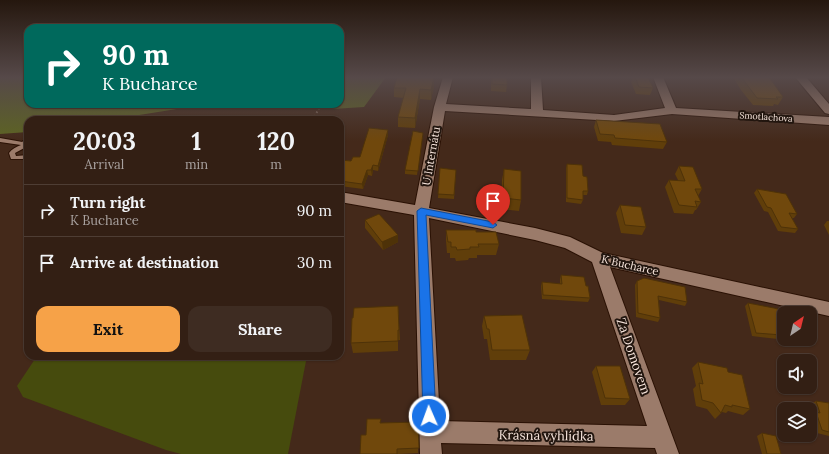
<!DOCTYPE html>
<html lang="en">
<head>
<meta charset="utf-8">
<style>
	body { margin:0; font-family:Lora,serif; background:#3e2c22; color:#f1f3f6; height:100vh; display:flex; flex-direction:column; font-size:15px; white-space:nowrap }
	* { box-sizing:border-box; margin:0 }
	p { font-size:13px; color:#a9a2a0 }
	.icon { flex:none; width:22px; height:22px; fill:none; stroke:currentColor; stroke-width:2; stroke-linecap:round; stroke-linejoin:round }
	.map { position:relative; flex:1; overflow:hidden }
	.sheet { position:absolute; left:24px; top:116px; width:320px; height:244px; display:flex; flex-direction:column; background:#331f14; border-radius:12px; box-shadow:0 1px 3px #0004,0 0 0 1px #4e3d34 }
	.sheet>* { flex:none }
	.hud { position:absolute; left:24px; top:24px; width:320px; height:84px; border-radius:12px; box-shadow:0 1px 3px #0004,0 0 0 1px #4e3d34; background:#00695c; color:#fff; overflow:hidden }
	.needle { width:26px; rotate:35deg }
	.controls { position:absolute; left:777px; top:306px; display:grid; gap:8px }
	.controls a { display:grid; place-items:center; width:40px; height:40px; border-radius:8px; background:#331f14; box-shadow:0 1px 3px #0004,0 0 0 1px #4e3d34; font-size:20px }
	.pin { position:absolute; display:grid; place-items:center; width:34px; height:34px; color:#fff; margin:-41px -17px; border-radius:50% 50% 50% 0; rotate:-45deg; box-shadow:0 0 4px #0007 }
	.pin .icon { rotate:45deg }
	.me { position:absolute; width:44px; margin:-22px; rotate:358deg; stroke-linejoin:round; filter:drop-shadow(0 0 3px #0008) }
	.turn { display:flex; align-items:center; gap:14px; height:84px; padding:0 12px; font-size:18px }
	.turn .icon { width:52px; height:52px; stroke-width:2.5 }
	.turn b { display:block; font-size:28px; line-height:34px }
	.eta { display:flex; justify-content:space-evenly; align-items:center; height:68px; text-align:center }
	.eta b { font-size:24px; font-weight:700; line-height:28px }
	.cta { display:flex; gap:8px; margin-top:auto; padding:8px 12px }
	.cta a { flex:1; height:46px; border-radius:12px; background:#f6a248; color:#111; font-size:16px; font-weight:700; line-height:46px; text-align:center }
	.cta a+a { background:#3e2c22; color:#f1f3f6 }
	ul { padding:0; list-style:none }
	li { display:flex; align-items:center; gap:12px; height:52px; padding:0 12px; border-top:1px solid #4e3d34 }
	li div { flex:1 }
	li b { display:block; font-size:15px }
	li em { font-style:normal }
	.map>svg:first-child { display:block }
	.green { fill:#464b0d }
	.forest { fill:#5d6422 }
	.lines { fill:none; stroke-linecap:round; stroke-linejoin:round }
	.lane-casing { stroke:#2a1104; stroke-width:2 }
	.street-casing { stroke:#2a1104; stroke-width:2 }
	.path { stroke:#80685b; stroke-width:2; stroke-dasharray:1.5 2.5; stroke-linecap:butt }
	.lane { fill:#9b7b6a; fill-rule:evenodd }
	.street { fill:#9b7b6a; fill-rule:evenodd }
	.wall { fill:#603e0a }
	.shaded-wall { fill:#4e3208 }
	.building { fill:#70480c; stroke:#4e3208 }
	.route { fill:#1a73e8; stroke:#114b97 }
	.labels { text-anchor:middle; stroke-width:4; stroke-linejoin:round; paint-order:stroke }
	.far-street-label { font-size:9px; fill:#f7e5dc; stroke:#22160f }
	.street-label { font-size:11px; fill:#f7e5dc; stroke:#22160f }
	.near-street-label { font-size:13px; fill:#f7e5dc; stroke:#22160f }
</style>
</head>
<body>
<div class="map">
<svg width="829" height="454" viewBox="0 0 829 454">
	<rect width="100%" height="100%" fill="#44291a"/>
	<!-- green -->
	<path class="green" d="M37,356h270l-19,98h-107l-15,-4 -143,-53 -6,-11z"/>
	<!-- forest -->
	<path class="forest" d="M0,77h28v27h180l-100,16h-80v12l-28,2z
		M340,77h46l-22,30 -31,2 -56,-5h63z"/>
	<g class="lines">
		<!-- lane casing -->
		<g class="lane-casing">
			<path id="lane" d="M0,138l28,5v3l-13,7 1,3 12,-1v4h-17l-2,-6c3,-4 7,-6 12,-8l-21,-3z"/>
		</g>
		<!-- street casing -->
		<g class="street-casing">
			<path id="street" d="M443,77h10l-7,27 85,5v-32h10l2,33 71,5 51,-7 -12,-31h10l13,31 153,9v8l-157,-11 -58,7 -169,-10 -16,97 106,20 35,9 33,16 226,49v14l-219,-49 69,187h-22l-2,-6 -214,-5 1,11h-22l-6,-239 -74,-13v-10l75,13 19,-98zM429,218l106,22 30,8 27,14 55,164 -207,-5z
				M795,77h11l23,27v10l-4,-1z
				M28,140v8l-5,-1 -2,-3 2,-3z"/>
		</g>
		<!-- path -->
		<path class="path" d="M313,120l8,-16"/>
		<!-- lane -->
		<use href="#lane" class="lane"/>
		<!-- street -->
		<use href="#street" class="street"/>
	</g>
	<!-- wall -->
	<path class="wall" d="M434,77v9l-3,14 -11,-1 -5,29 -17,-1v-10l6,-19 -10,-1v-9z
		M491,77h16v8l-1,7 -15,-1z
		M633,77h15l5,11 -3,7 -14,-1 -5,-12z
		M733,77h36l14,20 -5,8 -4,-1 -1,2 -20,-1 -12,-15z
		M596,120l71,22 -4,7 -51,-4 -1,-3 -13,-1 -4,-14z
		M423,133l-6,42 -12,-1v-4z
		M388,135l-10,36 -5,-1 -1,6 -4,-1 -5,14 -23,-3v-26l11,1 9,-4z
		M567,164l16,12 5,15 -1,4h-4v5l-2,4 -15,-2v-34z
		M679,166l23,23 -4,7 3,6 -5,8h-1l-2,4 -19,-1 -9,-26 4,-7h9l-3,-6z
		M440,168l16,2 -2,29 -16,-1z
		M504,169l17,31 -2,11 -18,-2 1,-29z
		M757,189l40,25 -3,4h-2l6,11 -3,4 -17,-2 -10,-19 -4,-1 -10,-18z
		M620,205l26,22 -4,8 -21,-2 -5,-20z
		M365,220l33,15v7l-15,8 -18,-22z
		M827,221h2v14l-5,-10z
		M446,230l30,2 23,12 -3,11h-19v3h-8l-1,2 -12,1 -1,-3h-5v-5h-3l-1,-12z
		M561,275l25,11 4,12 -2,4 -46,-3 -1,-13 1,-4 18,2v-5z
		M637,281l50,21 -2,4 -26,-6 1,18 -2,4 -22,-5 -1,-32z
		M748,303l36,10v19l-4,-1 2,4 -4,4 -26,-3 -7,-30z
		M398,306l2,34h-2v11l-45,2 -2,-10z
		M484,316l46,34 -4,10h-36l-3,-21h-3l-2,-13z
		M698,362l30,10 22,37 -7,6 -15,-4 -2,2 -4,-1 -7,7 -8,-10 -11,-3 -3,-17 3,-3 -4,-18z
		M596,366l34,33 -5,6h-24l-9,-33z
		M816,401l13,2v33l-12,-3 -6,-18 3,-2 -3,-9z
		M418,422v31l-20,1 -32,-19 15,-12z
		M762,433l19,21h-19l-5,-18z"/>
	<!-- shaded-wall -->
	<path class="shaded-wall" d="M434,77v9l-3,14v-10z
		M420,89v10l-5,29v-10z
		M388,130v5l-10,36v-5z
		M373,165v5l-1,6 -1,-6z
		M367,170l1,5 -5,14 -1,-5z
		M398,235v7l-15,8 -1,-8z"/>
	<!-- building -->
	<path class="building" d="M397,77h37l-3,13 -11,-1 -5,29 -17,-1 8,-29h-12z
		M492,77h15v8l-15,-1z
		M635,77h13l5,11 -14,-1z
		M741,77h28l14,20h-7l2,2 -21,-1 -12,-16z
		M596,120l64,4 7,18 -52,-4 -1,-3 -14,-1z
		M369,128l19,2 -10,36 -5,-1 -2,5h-4l-5,14 -22,-3v-21l11,1 2,-4h7z
		M413,131l10,2 -5,38 -13,-1z
		M567,164l15,1 1,11 4,1 1,14h-5v9l-16,-2z
		M679,166l14,1 9,22h-7l6,13 -6,-1 2,6 -18,-2 -10,-25 16,1z
		M440,168l16,2 -2,25 -16,-1z
		M504,169l17,2v29l-18,-2z
		M757,189l29,5 11,20 -8,-1 9,16 -17,-2 -10,-19 -4,-1z
		M620,205l21,2 5,20 -21,-2z
		M379,214l19,21 -16,7 -17,-22z
		M446,230h30v2h20l3,12h-21l1,3h-9v2l-13,1 -1,-3h-5v-5h-3z
		M561,275l23,2 2,9h2l2,12 -47,-3 -1,-13 20,2z
		M644,278l41,9 2,15 -29,-6 2,22 -22,-5 -1,-32z
		M748,303l26,5 18,5h-8v14l-5,-1 3,9 -26,-2z
		M398,306l1,24h-1v11l-47,2 1,-25h1l1,-10z
		M522,315l8,35h-38l-3,-21h-2l-3,-13z
		M698,362l29,6 1,4 14,3 8,34 -18,-4v2l-7,-2 -4,8 -8,-10 -11,-3 -3,-17 4,1z
		M596,366h24l10,33 -25,-1z
		M816,401l13,2v29l-7,-2 -6,-18 4,1z
		M367,419h14l-1,4 38,-1 1,26 -22,1v5h-37l1,-19h5z
		M762,433l14,3 5,18h-14z"/>
	<!-- sky -->
	<linearGradient id="sky" x2="0" y2="1"><stop stop-color="#25170e"/><stop offset="0.55" stop-color="#564949"/><stop offset="1" stop-color="#564949" stop-opacity="0"/></linearGradient>
	<rect width="829" height="141" fill="url(#sky)"/>
	<!-- route -->
	<path class="route" d="M421,208l72,14 4,3 -4,3 -67,-13 10,201 -2,5 -5,2 -4,-2 -2,-5 -6,-205z"/>
	<g class="labels">
		<!-- far-street labels -->
		<g class="far-street-label">
			<text transform="translate(766 117) rotate(4)" y="3">Smotlachova</text>
		</g>
		<!-- street labels -->
		<g class="street-label">
			<text transform="translate(431 156) rotate(-80)" y="4">U Internátu</text>
			<text transform="translate(630 265) rotate(13)" y="4">K Bucharce</text>
		</g>
		<!-- near-street labels -->
		<g class="near-street-label">
			<text transform="translate(634 356) rotate(71)" y="5">Za Domovem</text>
			<text transform="translate(546 435) rotate(1)" y="5">Krásná vyhlídka</text>
		</g>
	</g>
</svg>
<div class="controls">
<a><svg class="needle" viewBox="-14 -14 28 28"><path d="M0-13l5 13h-10z" fill="#e53935"/><path d="M0 13l5-13h-10z" fill="#a9a2a0"/></svg></a>
<a><svg class="icon" aria-label="sound" viewBox="0 0 24 24"><path d="M4 9h4l5-4v14l-5-4H4zM17 9q2 3 0 6"/></svg></a>
<a><svg class="icon" aria-label="layers" viewBox="0 0 24 24"><path d="M12 4l9 5-9 5-9-5zM3 14l9 5 9-5"/></svg></a>
</div>
<div class="pin" style="left:493px;top:225px;background:#d93025"><svg class="icon" aria-label="arrive" viewBox="0 0 24 24"><path d="M6 21V4h12l-3 4 3 4H6"/></svg></div>
<svg class="me" style="left:429px;top:416px" viewBox="-20 -20 40 40"><circle r="17" fill="#1a73e8" stroke="#fff" stroke-width="3"/><path d="M0-11L8 9 0 5-8 9z" fill="#fff"/></svg>
<div class="hud">
<div class="turn"><svg class="icon" aria-label="right" viewBox="0 0 24 24"><path d="M7 20v-9h11M14 6l5 5-5 5"/></svg><div><b>90 m</b>K Bucharce</div></div>
</div>
<section class="sheet">
<div class="eta">
<div><b>20:03</b><p>Arrival</p></div>
<div><b>1</b><p>min</p></div>
<div><b>120</b><p>m</p></div>
</div>
<ul>
<li><svg class="icon" aria-label="right" viewBox="0 0 24 24"><path d="M7 20v-9h11M14 6l5 5-5 5"/></svg><div><b>Turn right</b><p>K Bucharce</p></div><em>90 m</em></li>
<li><svg class="icon" aria-label="arrive" viewBox="0 0 24 24"><path d="M6 21V4h12l-3 4 3 4H6"/></svg><div><b>Arrive at destination</b></div><em>30 m</em></li>
</ul>
<div class="cta"><a>Exit</a><a>Share</a></div>
</section>
</div>
</body>
</html>
